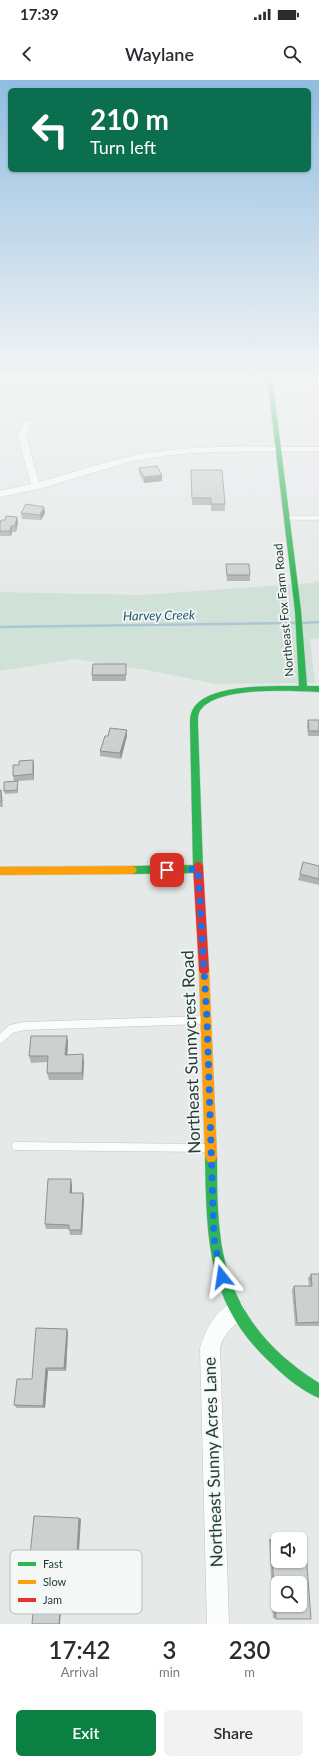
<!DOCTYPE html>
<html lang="en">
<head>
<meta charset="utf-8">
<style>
	body { margin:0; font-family:Lato,sans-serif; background:#f2f2f3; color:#2b2b33; height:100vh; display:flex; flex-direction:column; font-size:15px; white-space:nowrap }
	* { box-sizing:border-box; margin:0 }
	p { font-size:13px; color:#7c7c81 }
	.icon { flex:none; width:22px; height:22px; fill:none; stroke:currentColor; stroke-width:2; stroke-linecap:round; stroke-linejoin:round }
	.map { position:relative; height:1544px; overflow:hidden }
	.details { display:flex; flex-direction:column; background:#fff; flex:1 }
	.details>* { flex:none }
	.hud { position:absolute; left:8px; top:8px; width:303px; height:84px; border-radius:6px; box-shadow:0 1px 3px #0004; background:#0b6e4f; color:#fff; overflow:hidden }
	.fabs { position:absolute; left:271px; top:1452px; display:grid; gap:8px }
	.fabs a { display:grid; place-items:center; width:36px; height:36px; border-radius:6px; background:#fff; box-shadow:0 1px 3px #0004; font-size:20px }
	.pin { position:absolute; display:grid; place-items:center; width:34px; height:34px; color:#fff; margin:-17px; border-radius:8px; box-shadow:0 2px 6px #0006 }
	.me { position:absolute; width:44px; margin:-22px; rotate:345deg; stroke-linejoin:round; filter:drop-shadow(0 0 3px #0008) }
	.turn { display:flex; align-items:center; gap:14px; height:84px; padding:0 16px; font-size:18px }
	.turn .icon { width:52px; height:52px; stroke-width:2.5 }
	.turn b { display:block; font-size:28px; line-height:34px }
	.eta { display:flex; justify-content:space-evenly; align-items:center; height:68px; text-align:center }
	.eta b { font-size:24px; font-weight:600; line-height:28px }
	.primary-button { display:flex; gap:8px; margin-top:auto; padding:8px 16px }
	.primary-button a { flex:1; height:46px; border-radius:6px; background:#0b8043; color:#fff; font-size:16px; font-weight:600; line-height:46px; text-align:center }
	.primary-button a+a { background:#f2f2f3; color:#2b2b33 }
	.status { display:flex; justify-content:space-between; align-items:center; height:28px; padding:0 20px; background:#fff; direction:ltr }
	.status svg { height:11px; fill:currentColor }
	header { display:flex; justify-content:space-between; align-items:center; height:52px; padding:0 16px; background:#fff; font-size:18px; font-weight:600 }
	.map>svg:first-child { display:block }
	.green { fill:#d0e1d8 }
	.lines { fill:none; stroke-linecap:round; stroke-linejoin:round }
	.stream { stroke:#aac7d3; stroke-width:2.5 }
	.lane-far1-casing { stroke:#c2c6c5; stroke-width:4.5 }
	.lane-casing { stroke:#c2c6c5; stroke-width:9 }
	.street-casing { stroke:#c2c6c5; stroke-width:1 }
	.fast-casing { stroke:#c1c7c5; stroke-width:1 }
	.slow-casing { stroke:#c1c7c5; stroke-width:1 }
	.jam-casing { stroke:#c1c7c5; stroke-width:1 }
	.lane-far1 { stroke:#fbfcfc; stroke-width:3.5 }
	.lane { stroke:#fbfcfc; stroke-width:8 }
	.street { fill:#fbfcfc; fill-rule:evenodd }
	.fast { fill:#30b455; fill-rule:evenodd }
	.slow { fill:#ff9f0a; fill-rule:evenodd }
	.jam { fill:#e5322d; fill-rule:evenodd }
	.wall { fill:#afb3b2 }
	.shaded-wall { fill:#8f9291 }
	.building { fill:#ccd0cf; stroke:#8f9291; fill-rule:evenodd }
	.route { stroke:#1a73e8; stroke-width:7; stroke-dasharray:0 12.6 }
	.labels { text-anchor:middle; stroke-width:3.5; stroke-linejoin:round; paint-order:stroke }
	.far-street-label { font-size:12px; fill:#253a38; stroke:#f3f8f6 }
	.far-water-label { font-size:13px; font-style:italic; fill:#255770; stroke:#f3f8f6 }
	.near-street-label { font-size:17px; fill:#253a38; stroke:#f3f8f6 }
	.key { fill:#f3f8f6; stroke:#b5bfbd; stroke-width:1 }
	.key-label { font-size:11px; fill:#253a38 }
</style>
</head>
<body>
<div class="status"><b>17:39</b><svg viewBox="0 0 49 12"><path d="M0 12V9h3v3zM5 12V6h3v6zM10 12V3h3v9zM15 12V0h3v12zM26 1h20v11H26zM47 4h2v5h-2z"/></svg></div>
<header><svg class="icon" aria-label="back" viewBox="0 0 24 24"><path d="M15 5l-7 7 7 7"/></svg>Waylane<svg class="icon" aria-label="search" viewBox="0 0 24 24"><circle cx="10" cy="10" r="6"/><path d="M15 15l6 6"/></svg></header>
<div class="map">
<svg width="319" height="1544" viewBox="0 0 319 1544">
	<rect width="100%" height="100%" fill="#e5e9e8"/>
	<!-- green -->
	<path class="green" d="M319,501v57l-9,1 5,44 -99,1 -69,-14 -72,-11 -75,12v-79l141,3 171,-12z"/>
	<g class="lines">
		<!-- stream -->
		<path class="stream" d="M302,543l17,-1
			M0,547l296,-4"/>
		<!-- lane-far1 casing -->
		<g class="lane-far1-casing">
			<path id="lane-far1" d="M271,313h48
				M287,438h32"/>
		</g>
		<!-- lane casing -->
		<g class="lane-casing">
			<path id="lane" d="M0,959l11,-10 13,-3 180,-6
				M16,1066l191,2"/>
		</g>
		<!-- street casing -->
		<g class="street-casing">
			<path id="street" d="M24,341h6l1,2 -5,13 13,46c36,-10 72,-23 109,-29 57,-9 114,-6 171,-6v4l-108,1 -43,3 -39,7 -90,27 -39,8v-6l31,-7 -13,-48z
				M236,1221l7,2 2,7c-6,16 -20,18 -25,38l9,276h-22l-7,-276c6,-20 16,-39 36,-47z"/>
		</g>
		<!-- fast casing -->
		<g class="fast-casing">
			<path id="fast" d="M267,296h5l29,235 6,75h12v6c-29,-1 -97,-6 -117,16 -5,5 -4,12 -4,18l5,143 -2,3 -3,1 -66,1 -3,-1 -2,-3 2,-3 3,-1 61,-1 -3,-142c0,-6 1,-12 5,-17 17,-22 78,-20 104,-20l-4,-75z
				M211,1071l4,2 2,4c0,25 0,51 3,76 7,68 43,115 99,150v15c-17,-7 -34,-21 -47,-34 -66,-60 -65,-124 -67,-207l2,-4z"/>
		</g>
		<!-- slow casing -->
		<g class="slow-casing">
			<path id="slow" d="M132,786l3,1 2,3 -2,3 -3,1 -132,1v-8z
				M204,886l4,1 1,3 8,187 -2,4 -4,2 -4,-2 -2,-4 -6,-187 1,-3z"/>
		</g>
		<!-- jam casing -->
		<g class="jam-casing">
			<path id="jam" d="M198,782l3,1 2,3 6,104 -1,3 -4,1 -4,-1 -1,-3 -6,-104 2,-3z"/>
		</g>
		<!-- lane-far1 -->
		<use href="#lane-far1" class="lane-far1"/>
		<!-- lane -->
		<use href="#lane" class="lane"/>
		<!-- street -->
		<use href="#street" class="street"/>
		<!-- fast -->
		<use href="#fast" class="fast"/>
		<!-- slow -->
		<use href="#slow" class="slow"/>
		<!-- jam -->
		<use href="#jam" class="jam"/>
	</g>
	<!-- wall -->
	<path class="wall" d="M139,388l23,13 -18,2 -5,-10z
		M191,390l34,34v7h-14v-6h-19z
		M44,427l1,6 -4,7 -19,-1 -1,-6z
		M17,437l1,5 -2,10h-4l-1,4h-11v-12l5,-4z
		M226,484l24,11v6h-23l-1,-12z
		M126,590v11h-34v-6z
		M308,640h11v16h-11l-1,-10z
		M127,656l-6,23 -21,-3v-5z
		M33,680l1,6v14l-16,1v12l-13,1 -1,-3 10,-10 -1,-5 6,-11z
		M0,710h1l1,6 1,11h-3z
		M319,786v19l-21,-5 2,-6z
		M68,962l-1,13 17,6 -1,19h-34l-2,-7 1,-11 -17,1 -2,-7z
		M72,1105v8l12,6 -2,36h-12l-1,-6h-23l-1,-5z
		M311,1194h8v52h-24l-3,-36 2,-4h15l-1,-8z
		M68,1252l-2,39h-18l-3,37h-28l-3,-3 18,-26z
		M269,1459h36l-29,80 -3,-1z"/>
	<!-- shaded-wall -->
	<path class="shaded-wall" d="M162,395v6l-18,2v-6z
		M44,427l1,6 -4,7 -1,-5z
		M17,437l1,5 -2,10 -1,-6z
		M11,446l1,6 -1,4 -1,-5z
		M127,650v6l-6,23 -1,-6z
		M33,680l1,6v14l-1,-6z
		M67,956l1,6 -1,19 -2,-6z
		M83,974l1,7 -1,19 -1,-7z
		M71,1099l1,6v13l-2,-5z
		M83,1113l1,6 -2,36 -1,-5z
		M67,1249l1,3 -2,39 -2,-3z
		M46,1288l2,3 -3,37 -2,-2z
		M79,1438l2,1 -2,32h-2z
		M73,1470l-2,24 -2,1 2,-24z
		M63,1494h1l-4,50h-1z"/>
	<!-- building -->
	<path class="building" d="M157,386l5,9 -18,2 -5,-9z
		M191,390h31l3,34h-14v-6h-19z
		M26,424l18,3 -4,8 -19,-2z
		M6,436l11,1 -2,9h-4l-1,5h-10v-7l1,-4h4z
		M226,484h23l1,11h-23z
		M93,584h33v11h-34z
		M308,640h11v11h-10z
		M110,648l17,2 -7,23 -20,-2 5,-15h3z
		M33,680v14l-20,2v-11h6v-4z
		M18,701l-1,9 -13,1v-9z
		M0,710h1l1,11 -2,1z
		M303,782l16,4v13l-19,-5z
		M31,956h36l-2,19 18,-1 -1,19h-35l1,-17h-19z
		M48,1099h23l-1,14h13l-2,37h-12v-5l-24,-1z
		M311,1194h8v48l-22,1 -3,-37h18z
		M36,1248l31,1 -3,39h-18l-3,38 -29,-1 3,-26h15z
		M34,1436l45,2 -2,33h-6l-2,24 -6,-1 -4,50h-27l3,-37 -17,-1 2,-20h9z
		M271,1459h34l6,80h-35zM278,1459h22v22h-22zM278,1503h22v22h-22z"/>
	<!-- sky -->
	<linearGradient id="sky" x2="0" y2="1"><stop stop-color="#8fbce0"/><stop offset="0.58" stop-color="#f3f5f5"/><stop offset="1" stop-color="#f3f5f5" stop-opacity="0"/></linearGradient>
	<rect width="319" height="513" fill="url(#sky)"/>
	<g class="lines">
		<!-- route -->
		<path class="route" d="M167,790l31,-1 9,151 7,219 8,38"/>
	</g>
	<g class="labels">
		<!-- far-street labels -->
		<g class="far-street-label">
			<text transform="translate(284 530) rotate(-95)" y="4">Northeast Fox Farm Road</text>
		</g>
		<!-- far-water labels -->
		<g class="far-water-label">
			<text transform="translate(159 535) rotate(-1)" y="5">Harvey Creek</text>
		</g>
		<!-- near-street labels -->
		<g class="near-street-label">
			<text transform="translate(191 972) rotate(-92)" y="6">Northeast Sunnycrest Road</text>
			<text transform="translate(213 1382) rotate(-92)" y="6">Northeast Sunny Acres Lane</text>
		</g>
	</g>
	<!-- legend -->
	<rect x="10" y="1470" width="132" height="64" rx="6" class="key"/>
	<rect x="18" y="1482" width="18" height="4" fill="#30b455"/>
	<rect x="18" y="1500" width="18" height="4" fill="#ff9f0a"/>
	<rect x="18" y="1518" width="18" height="4" fill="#e5322d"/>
	<g class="key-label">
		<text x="43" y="1488">Fast</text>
		<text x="43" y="1506">Slow</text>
		<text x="43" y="1524">Jam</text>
	</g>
</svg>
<div class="fabs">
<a><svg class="icon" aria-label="sound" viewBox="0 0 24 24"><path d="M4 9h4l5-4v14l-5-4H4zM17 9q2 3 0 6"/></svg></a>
<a><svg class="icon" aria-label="search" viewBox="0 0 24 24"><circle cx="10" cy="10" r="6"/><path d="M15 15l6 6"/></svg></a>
</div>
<div class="pin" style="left:167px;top:790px;background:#d93025"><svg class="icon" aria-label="arrive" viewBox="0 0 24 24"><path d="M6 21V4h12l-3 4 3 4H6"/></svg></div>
<svg class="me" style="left:222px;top:1197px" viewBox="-20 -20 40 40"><path d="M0-17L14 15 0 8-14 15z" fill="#1a73e8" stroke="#fff" stroke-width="4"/></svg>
<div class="hud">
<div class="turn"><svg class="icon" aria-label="left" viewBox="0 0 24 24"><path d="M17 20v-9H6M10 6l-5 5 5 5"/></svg><div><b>210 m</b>Turn left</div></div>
</div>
</div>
<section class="details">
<div class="eta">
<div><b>17:42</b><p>Arrival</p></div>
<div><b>3</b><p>min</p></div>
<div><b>230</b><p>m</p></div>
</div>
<div class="primary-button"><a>Exit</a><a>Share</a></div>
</section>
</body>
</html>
